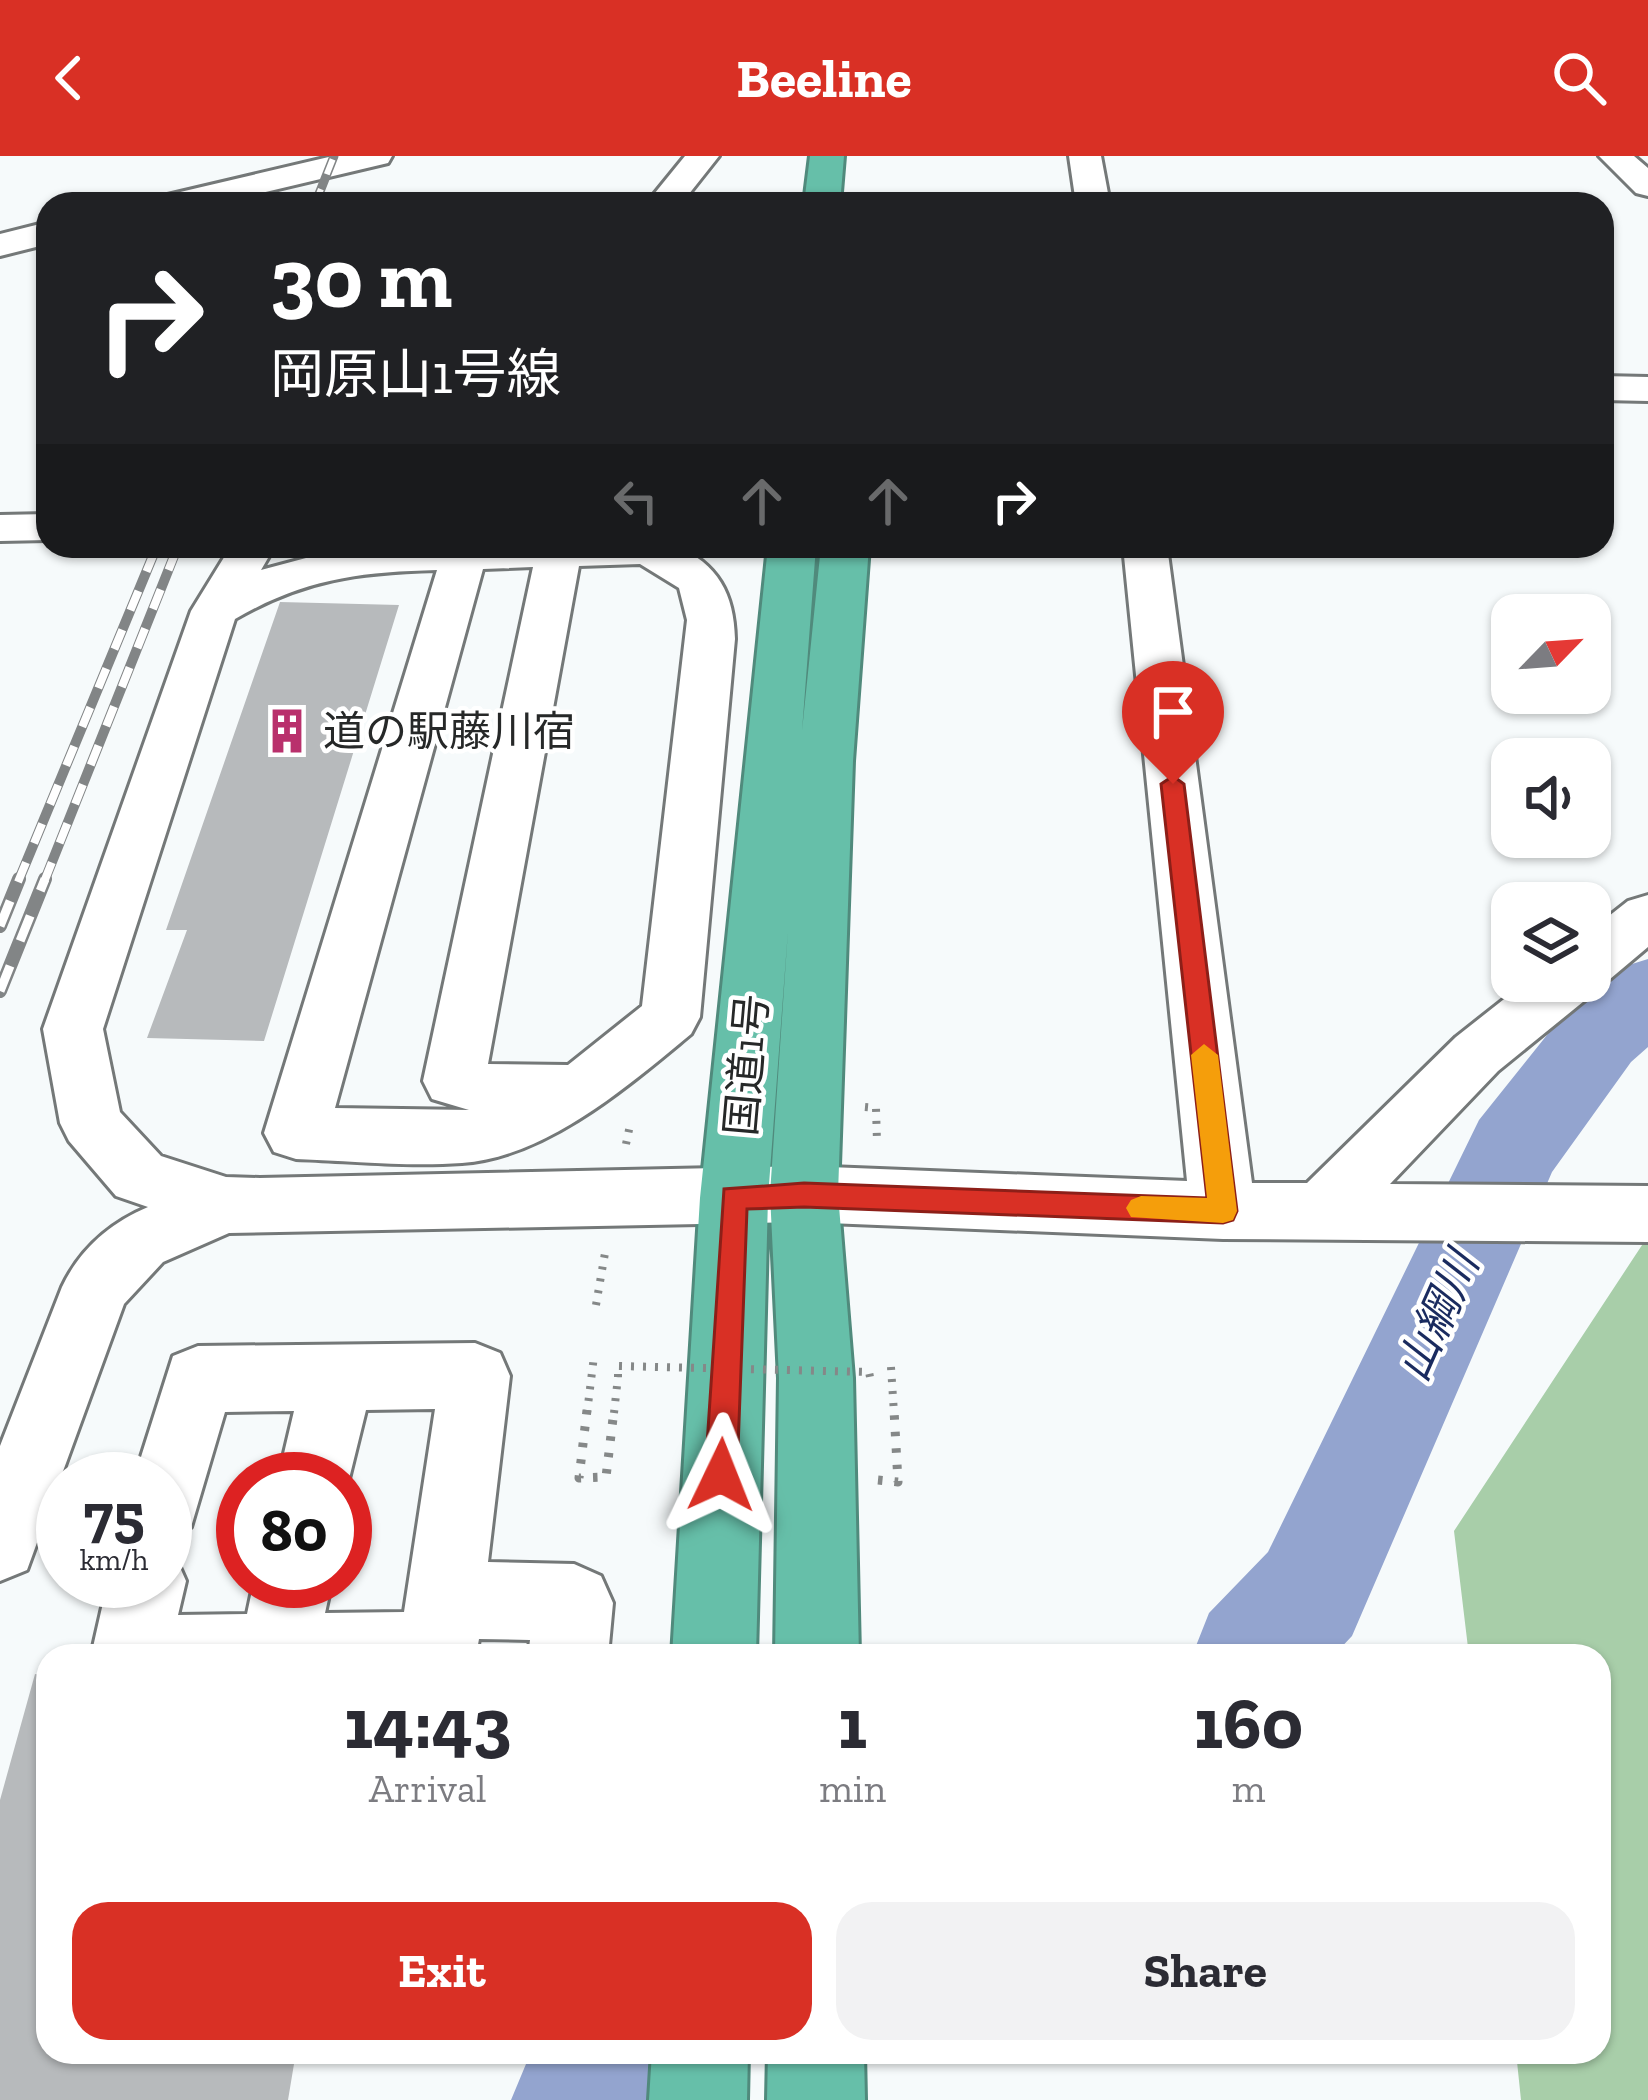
<!DOCTYPE html>
<html lang="en">
<head>
<meta charset="utf-8">
<style>
	body { margin:0; font-family:"Zilla Slab","Noto Sans JP",serif; background:#f2f2f3; color:#2b2b33; height:100vh; display:flex; flex-direction:column; font-size:45px; white-space:nowrap }
	* { box-sizing:border-box; margin:0 }
	p { font-size:39px; color:#7c7c81 }
	.icon { flex:none; width:66px; height:66px; fill:none; stroke:currentColor; stroke-width:2; stroke-linecap:round; stroke-linejoin:round }
	.map { position:relative; flex:1; overflow:hidden }
	.side { position:absolute; left:36px; top:1488px; width:1575px; height:420px; display:flex; flex-direction:column; background:#fff; border-radius:36px; box-shadow:0 3px 9px #0004 }
	.side>* { flex:none }
	.banner { position:absolute; left:36px; top:36px; width:1578px; height:366px; border-radius:36px; box-shadow:0 3px 9px #0004; background:#202124; color:#fff; overflow:hidden }
	.needle { width:78px; rotate:65deg }
	.fabs { position:absolute; left:1491px; top:438px; display:grid; gap:24px }
	.fabs a { display:grid; place-items:center; width:120px; height:120px; border-radius:24px; background:#fff; box-shadow:0 3px 9px #0004; font-size:60px }
	.speed { position:absolute; left:36px; top:1296px; display:flex; gap:24px; font-size:60px; font-weight:700; text-align:center }
	.speed>* { display:grid; place-content:center; width:156px; height:156px; border-radius:50%; background:#fff; box-shadow:0 3px 9px #0004; line-height:1 }
	.speed small { font-size:30px; font-weight:400 }
	.speed .limit { border:18px solid #d22; background:#fff; color:#111 }
	.pin { position:absolute; display:grid; place-items:center; width:102px; height:102px; color:#fff; margin:-123px -51px; border-radius:50% 50% 50% 0; rotate:-45deg; box-shadow:0 0 12px #0007 }
	.pin .icon { rotate:45deg }
	.me { position:absolute; width:132px; margin:-66px; rotate:2deg; stroke-linejoin:round; filter:drop-shadow(0 0 9px #0008) }
	.turn { display:flex; align-items:center; gap:42px; height:252px; padding:0 36px; font-size:54px }
	.turn .icon { width:156px; height:156px; stroke-width:2.5 }
	.turn b { display:block; font-size:84px; line-height:102px }
	.lanes { display:flex; align-items:center; height:114px; padding:0 36px; background:#0003; justify-content:center; gap:60px; direction:ltr }
	.lanes .off { opacity:.35 }
	.eta { display:flex; justify-content:space-evenly; align-items:center; height:204px; text-align:center }
	.eta b { font-size:72px; font-weight:800; line-height:84px }
	.cta { display:flex; gap:24px; margin-top:auto; padding:24px 36px }
	.cta a { flex:1; height:138px; border-radius:36px; background:#d93025; color:#fff; font-size:48px; font-weight:800; line-height:138px; text-align:center }
	.cta a+a { background:#f2f2f3; color:#2b2b33 }
	header { display:flex; justify-content:space-between; align-items:center; height:156px; padding:0 36px; background:#d93025; color:#fff; font-size:54px; font-weight:800 }
	.map>svg:first-child { display:block }
	.forest { fill:#a8cea9 }
	.lines { fill:none; stroke-linecap:round; stroke-linejoin:round }
	.river { fill:#93a4cf; fill-rule:evenodd }
	.building { fill:#b7babc }
	.minor-casing { stroke:#747878; stroke-width:6 }
	.highway-casing { stroke:#508a7c; stroke-width:6 }
	.path-far1 { stroke:#858888; stroke-width:8; stroke-dasharray:3 9; stroke-linecap:butt }
	.path { stroke:#858888; stroke-width:9; stroke-dasharray:4.5 12; stroke-linecap:butt }
	.minor { fill:#fff; fill-rule:evenodd }
	.highway { fill:#66bfa9; fill-rule:evenodd }
	.rail-far2-casing { stroke:#828586; stroke-width:9 }
	.rail-far1-casing { stroke:#828586; stroke-width:10 }
	.rail-casing { stroke:#828586; stroke-width:14 }
	.rail-far2 { stroke:#fff; stroke-width:6; stroke-dasharray:16; stroke-linecap:butt }
	.rail-far1 { stroke:#fff; stroke-width:8; stroke-dasharray:21; stroke-linecap:butt }
	.rail { stroke:#fff; stroke-width:9; stroke-dasharray:27; stroke-linecap:butt }
	.path-bridge { stroke:#858888; stroke-width:8; stroke-dasharray:3 9; stroke-linecap:butt }
	.route { fill:#d93025; stroke:#8d1f18; stroke-width:3 }
	.slow { fill:#f59e0b }
	.labels { text-anchor:middle; stroke-width:9; stroke-linejoin:round; paint-order:stroke }
	.poi-label { font-size:42px; fill:#262828; stroke:#fff; text-anchor:start }
	.street-label { font-size:42px; fill:#262828; stroke:#fff }
	.water-label { font-size:45px; font-style:italic; fill:#1a2b5f; stroke:#fff }
</style>
</head>
<body>
<header><svg class="icon" aria-label="back" viewBox="0 0 24 24"><path d="M15 5l-7 7 7 7"/></svg>Beeline<svg class="icon" aria-label="search" viewBox="0 0 24 24"><circle cx="10" cy="10" r="6"/><path d="M15 15l6 6"/></svg></header>
<div class="map">
<svg width="1648" height="1944" viewBox="0 0 1648 1944">
	<rect width="100%" height="100%" fill="#f6fafb"/>
	<!-- forest -->
	<path class="forest" d="M1648,1080v864h-127l-5,-48h83v-396h-130l-15,-125z"/>
	<g class="lines">
		<!-- river -->
		<path class="river" d="M1648,803v88l-17,15 -79,110 -200,464 -19,20h-141l17,-43 59,-61 211,-432 88,-110 49,-41z
			M531,1896h193l-20,48h-193z"/>
	</g>
	<!-- building -->
	<path class="building" d="M280,446l119,3 -135,436 -117,-3 40,-108h-21z
		M35,1518l13,2v376h248l-8,48h-288v-300z"/>
	<g class="lines">
		<!-- minor casing -->
		<g class="minor-casing">
			<path id="minor" d="M333,0h59l-4,7 -173,41h-61l5,-7z
				M685,0h34l-38,48h-35z
				M1069,0h32l9,48h-34z
				M1599,0h35l14,12v28l-12,-3z
				M48,66v22l-48,12v-22z
				M1602,220l46,1v24l-46,-1z
				M48,358v26l-48,1v-26z
				M231,390h44l-14,24 90,-24h325c42,18 58,48 59,93l-35,378 -9,17c-62,51 -144,123 -229,129 -54,4 -111,-2 -166,-4l-22,-7 -10,-19 173,-563c-78,2 -133,9 -202,49l-132,410 17,83 41,44 65,21 34,1 544,-12 383,15 -64,-635h44l85,637h55l149,-146 71,-56h63v-50l38,-30 20,-6v52l-38,32 -14,4 -7,14 -91,74 -108,113 258,2v56l-425,-3 -419,-17 -575,11 -66,29 -39,42 -97,266 -27,11v-135l62,-159c18,-38 48,-64 86,-80l-32,-11 -47,-55 -9,-18 -17,-94 148,-418zM640,408l39,24 8,32 -45,386 -74,59 -80,-1 91,-498zM533,411l-110,514 9,18 37,11 -134,-2 148,-539z
				M475,1187l25,10 10,23 -22,186 86,2 27,12 12,27 -5,53h-80l2,-16 -51,-1 -3,17h-385l17,-75h57v-31l9,4 12,27 -8,34 69,-1 7,-33h78l-7,32 79,-1 31,-203 -69,1 -21,85v-16h-67l16,-68 -69,1 -34,115 -26,11v-59h-31l39,-123 25,-10z"/>
		</g>
		<!-- highway casing -->
		<g class="highway-casing">
			<path id="highway" d="M810,0h34l-4,48h-36z
				M768,390h48l-14,185 19,-185h48l-16,215 -15,433 15,184 6,278h-84l4,-278 -9,-184 18,-264 -20,268 -12,458h-84l28,-458z
				M652,1896h96l-1,48h-98z
				M768,1896h96l1,48h-98z"/>
		</g>
		<!-- path-far1 -->
		<path class="path-far1" d="M865,951l11,1 1,34
			M626,988l4,-19
			M596,1149l9,-52
			M891,1211l3,46
			M587,1257l7,-57
			M614,1257l4,-36"/>
		<!-- path -->
		<path class="path" d="M587,1254l-8,68 27,-1 8,-67
			M878,1324l20,2 -4,-72"/>
		<!-- minor -->
		<use href="#minor" class="minor"/>
		<!-- highway -->
		<use href="#highway" class="highway"/>
		<!-- rail-far2 casing -->
		<g class="rail-far2-casing">
			<path id="rail-far2" d="M315,48l19,-48"/>
		</g>
		<!-- rail-far1 casing -->
		<g class="rail-far1-casing">
			<path id="rail-far1" d="M18,726l139,-336
				M44,726l134,-336"/>
		</g>
		<!-- rail casing -->
		<g class="rail-casing">
			<path id="rail" d="M0,770l19,-47
				M0,835l45,-112"/>
		</g>
		<!-- rail-far2 -->
		<use href="#rail-far2" class="rail-far2"/>
		<!-- rail-far1 -->
		<use href="#rail-far1" class="rail-far1"/>
		<!-- rail -->
		<use href="#rail" class="rail"/>
		<!-- path-bridge -->
		<path class="path-bridge" d="M618,1221v-11l251,6 2,10"/>
	</g>
	<!-- route -->
	<path class="route" d="M1173,620l11,8 53,427 -4,9 -10,3 -419,-16 -57,2 -10,266 -5,11 -11,4 -11,-4 -5,-11 19,-286 80,-6 403,15 -46,-414z"/>
	<!-- slow -->
	<path class="slow" d="M1204,888l14,11 19,156 -4,9 -10,3 -92,-6 -5,-9 5,-8 10,-4 66,2 -16,-143z"/>
	<!-- icons -->
	<defs>
		<g id="building-bare" transform="scale(3.6)"><path d="M-4-6H4V6H1V3H-1V6H-4ZM-2.5-4.3h1.7v1.8h-1.7ZM.8-4.3h1.7v1.8H.8ZM-2.5-1h1.7V.8h-1.7ZM.8-1h1.7V.8H.8Z" fill="#b9306c" stroke="#fff" stroke-width="2.5" paint-order="stroke"/></g>
	</defs>
	<g fill-rule="evenodd">
		<use href="#building-bare" x="287" y="575"/>
	</g>
	<g class="labels">
		<!-- poi labels -->
		<g class="poi-label">
			<text x="323" y="590">道の駅藤川宿</text>
		</g>
		<!-- street labels -->
		<g class="street-label">
			<text transform="translate(746 909) rotate(-85)" y="15">国道1号</text>
		</g>
		<!-- water labels -->
		<g class="water-label">
			<text transform="translate(1437 1160) rotate(-66)" y="16">山綱川</text>
		</g>
	</g>
</svg>
<div class="fabs">
<a><svg class="needle" viewBox="-14 -14 28 28"><path d="M0-13l5 13h-10z" fill="#e53935"/><path d="M0 13l5-13h-10z" fill="#7c7c81"/></svg></a>
<a><svg class="icon" aria-label="sound" viewBox="0 0 24 24"><path d="M4 9h4l5-4v14l-5-4H4zM17 9q2 3 0 6"/></svg></a>
<a><svg class="icon" aria-label="layers" viewBox="0 0 24 24"><path d="M12 4l9 5-9 5-9-5zM3 14l9 5 9-5"/></svg></a>
</div>
<div class="speed"><div>75<small>km/h</small></div><div class="limit">80</div></div>
<div class="pin" style="left:1173px;top:628px;background:#d93025"><svg class="icon" aria-label="arrive" viewBox="0 0 24 24"><path d="M6 21V4h12l-3 4 3 4H6"/></svg></div>
<svg class="me" style="left:721px;top:1319px" viewBox="-20 -20 40 40"><path d="M0-17L14 15 0 8-14 15z" fill="#d93025" stroke="#fff" stroke-width="4"/></svg>
<div class="banner">
<div class="turn"><svg class="icon" aria-label="right" viewBox="0 0 24 24"><path d="M7 20v-9h11M14 6l5 5-5 5"/></svg><div><b>30 m</b>岡原山1号線</div></div>
<div class="lanes"><svg class="icon off" aria-label="left" viewBox="0 0 24 24"><path d="M17 20v-9H6M10 6l-5 5 5 5"/></svg><svg class="icon off" aria-label="ahead" viewBox="0 0 24 24"><path d="M12 20V5M6 11l6-6 6 6"/></svg><svg class="icon off" aria-label="ahead" viewBox="0 0 24 24"><path d="M12 20V5M6 11l6-6 6 6"/></svg><svg class="icon" aria-label="right" viewBox="0 0 24 24"><path d="M7 20v-9h11M14 6l5 5-5 5"/></svg></div>
</div>
<section class="side">
<div class="eta">
<div><b>14:43</b><p>Arrival</p></div>
<div><b>1</b><p>min</p></div>
<div><b>160</b><p>m</p></div>
</div>
<div class="cta"><a>Exit</a><a>Share</a></div>
</section>
</div>
</body>
</html>
